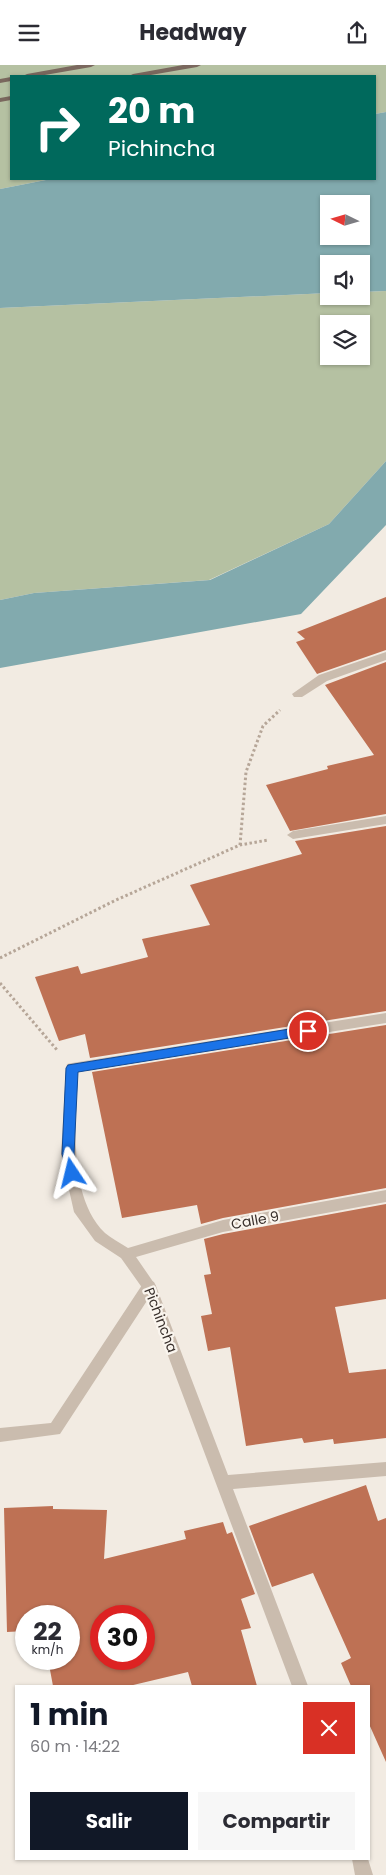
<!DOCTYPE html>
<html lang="es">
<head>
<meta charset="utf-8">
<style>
	body { margin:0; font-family:Poppins,sans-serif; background:#f7f7f7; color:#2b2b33; height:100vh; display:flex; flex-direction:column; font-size:19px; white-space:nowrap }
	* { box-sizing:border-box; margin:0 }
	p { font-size:16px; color:#7c7c81 }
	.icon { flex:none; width:28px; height:28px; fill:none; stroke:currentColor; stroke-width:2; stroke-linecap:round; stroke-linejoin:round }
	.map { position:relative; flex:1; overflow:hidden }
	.details { position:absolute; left:15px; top:1620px; width:355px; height:175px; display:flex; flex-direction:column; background:#fff; border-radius:0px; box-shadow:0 1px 4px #0004 }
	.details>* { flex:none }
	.guide { position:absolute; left:10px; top:10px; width:366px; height:105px; border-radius:0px; box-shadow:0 1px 4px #0004; background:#00695c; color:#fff; overflow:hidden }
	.needle { width:32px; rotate:275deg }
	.fabs { position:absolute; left:320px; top:130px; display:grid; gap:10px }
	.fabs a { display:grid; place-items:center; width:50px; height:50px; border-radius:0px; background:#fff; box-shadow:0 1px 4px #0004; font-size:25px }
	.speed { position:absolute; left:15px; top:1540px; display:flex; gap:10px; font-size:25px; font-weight:700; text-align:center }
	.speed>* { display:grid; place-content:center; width:65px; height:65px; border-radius:50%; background:#fff; box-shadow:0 1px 4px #0004; line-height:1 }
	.speed small { font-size:12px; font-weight:400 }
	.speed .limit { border:8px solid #d22; background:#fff; color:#111 }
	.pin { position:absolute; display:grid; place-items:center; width:42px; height:42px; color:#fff; margin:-21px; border:2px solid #fff; border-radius:50%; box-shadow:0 1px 5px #0007 }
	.me { position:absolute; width:55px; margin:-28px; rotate:350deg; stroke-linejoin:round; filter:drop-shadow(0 0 4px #0008) }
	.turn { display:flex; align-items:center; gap:18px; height:105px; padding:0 15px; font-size:22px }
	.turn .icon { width:65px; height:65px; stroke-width:2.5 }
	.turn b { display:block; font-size:35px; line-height:42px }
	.round { display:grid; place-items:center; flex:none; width:52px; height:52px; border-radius:0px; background:#f7f7f7 }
	.head { display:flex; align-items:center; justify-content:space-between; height:85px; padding:0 15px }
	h1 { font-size:30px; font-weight:700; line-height:38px; color:#111827 }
	.button { display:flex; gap:10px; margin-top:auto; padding:10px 15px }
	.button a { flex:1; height:58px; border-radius:0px; background:#111827; color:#fff; font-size:20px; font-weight:700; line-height:58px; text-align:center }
	.button a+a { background:#f7f7f7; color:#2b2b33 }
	header { display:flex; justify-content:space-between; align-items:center; height:65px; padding:0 15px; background:#fff; font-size:22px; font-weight:700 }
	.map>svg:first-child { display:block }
	.green { fill:#b5c1a2; fill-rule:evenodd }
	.water { fill:#82aaae; fill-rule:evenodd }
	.building { fill:#be7154; fill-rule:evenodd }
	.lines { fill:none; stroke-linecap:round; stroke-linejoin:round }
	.path { stroke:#b6a698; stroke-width:3; stroke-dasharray:2.5 2.5; stroke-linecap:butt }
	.service { fill:#cabcae; fill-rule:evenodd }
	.minor { fill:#cabcae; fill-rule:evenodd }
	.primary { fill:#7a685e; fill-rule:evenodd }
	.route { fill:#1a73e8; stroke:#114b97 }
	.labels { text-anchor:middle; stroke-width:4.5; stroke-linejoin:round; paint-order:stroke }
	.street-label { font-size:14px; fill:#39302c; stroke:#faf5ee }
</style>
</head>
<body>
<header><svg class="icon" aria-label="menu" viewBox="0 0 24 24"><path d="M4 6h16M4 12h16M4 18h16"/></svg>Headway<svg class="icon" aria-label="share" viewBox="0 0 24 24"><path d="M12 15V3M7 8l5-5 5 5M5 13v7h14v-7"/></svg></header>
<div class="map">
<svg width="386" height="1810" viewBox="0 0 386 1810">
	<rect width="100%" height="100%" fill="#f2ebe2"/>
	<!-- green -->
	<path class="green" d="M0,0h386v47l-11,2v-38h-364v103h40l-51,10z
		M386,226v170l-57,63 -120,56 -175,13 -34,7v-292l329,-15v3h32v-4zM329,259h32v32h-32z"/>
	<!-- water -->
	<path class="water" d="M386,47v179l-25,1v-28h-32v29l-329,15v-119l51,-10h324v-65zM329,139h32v32h-32z
		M386,396v64l-85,89 -301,54v-68l34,-7 176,-13 119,-56z"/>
	<!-- building -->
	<path class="building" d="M386,532v53l-69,24 -21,-32 9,-3 -8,-7z
		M386,597v152l-96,17 -24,-46 62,-16 -1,-3 47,-11 -49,-70z
		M386,761v185l-296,47 -5,-24 -26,7 -24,-64 43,-11 3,8 67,-17 -6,-18 68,-14 -20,-40 112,-31 -7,-13z
		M386,960v163l-163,30 -22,6 -4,-19 -75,13 -30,-146z
		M386,1139v95l-51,8 14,66 37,-4v69l-52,6 -1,-5 -29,4 -2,-5 -56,8 -16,-99 -22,4 -7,-35 11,-2 -8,-39 7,-1 -7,-35 19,-5z
		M366,1420l12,36 8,-3v244l-17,-38v-38h-18l-10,-23 10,-5 -38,-85 -41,14 -23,-61z
		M53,1441v3l54,1 -3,49 82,-20 -2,-8 39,-9 4,12 5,-2 23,62 -14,5 10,29 -10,2 16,56h-65l-4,-14 -59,14h-76l-5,-27h21v-43h-43v15l-19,1 -3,-124zM101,1551h43v43h-43z"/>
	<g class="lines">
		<!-- path -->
		<path class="path" d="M240,780l6,-73 17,-46 17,-16
			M0,893l116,-58 124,-55 28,-5
			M0,918l57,67"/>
		<!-- service -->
		<path class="service" d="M149,1215l5,2 2,4 -2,4 -94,144 -60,8v-14l51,-5 93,-141z"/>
		<!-- minor -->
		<path class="minor" d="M386,587v8l-59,21 -25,16h-8l-2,-3 27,-19z
			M386,751v8l-93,15 -6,-4 6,-4z
			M386,948v10l-308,49c-2,48 -11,124 27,161 6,5 15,10 23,15l95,-28 163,-30v12l-163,30 -87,25 20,29 72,189 158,-13v14l-153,13 75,197h-16l-149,-397 -22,-31 -26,-17 -21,-29 -13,-58 5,-86 1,-4 5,-1z
			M352,1794h16l5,16h-18z"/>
		<!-- primary -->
		<path class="primary" d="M77,0h18l-4,2 -52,9h-16l4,-2z
			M183,0h18l-4,2 -52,9h-16l4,-2z
			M11,12v4l-11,2v-4z
			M11,31v4l-11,2v-4z"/>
	</g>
	<!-- route -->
	<path class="route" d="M308,961l4,1 1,4 -1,3 -4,1 -230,37 -4,82 5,19 -2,4 -5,2 -4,-2 -6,-23 4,-86 2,-3z"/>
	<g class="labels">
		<!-- street labels -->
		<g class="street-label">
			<text transform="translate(255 1155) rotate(-10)" y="5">Calle 9</text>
			<text transform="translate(161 1255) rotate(69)" y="5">Pichincha</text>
		</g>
	</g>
</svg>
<div class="fabs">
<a><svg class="needle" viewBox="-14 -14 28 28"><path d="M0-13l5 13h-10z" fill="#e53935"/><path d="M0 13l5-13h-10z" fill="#7c7c81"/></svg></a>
<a><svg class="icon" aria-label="sound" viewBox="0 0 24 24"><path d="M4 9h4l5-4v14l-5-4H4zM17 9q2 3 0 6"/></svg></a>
<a><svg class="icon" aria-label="layers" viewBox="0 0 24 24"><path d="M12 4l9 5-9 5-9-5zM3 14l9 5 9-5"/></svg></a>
</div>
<div class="speed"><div>22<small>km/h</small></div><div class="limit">30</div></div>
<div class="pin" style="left:308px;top:966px;background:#d93025"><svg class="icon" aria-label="arrive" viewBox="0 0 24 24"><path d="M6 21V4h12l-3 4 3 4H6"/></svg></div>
<svg class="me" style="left:72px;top:1108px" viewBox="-20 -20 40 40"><path d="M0-17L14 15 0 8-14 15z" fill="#1a73e8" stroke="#fff" stroke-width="4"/></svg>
<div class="guide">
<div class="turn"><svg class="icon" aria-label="right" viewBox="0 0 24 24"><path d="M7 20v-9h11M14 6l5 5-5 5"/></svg><div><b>20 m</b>Pichincha</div></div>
</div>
<section class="details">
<div class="head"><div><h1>1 min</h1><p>60 m · 14:22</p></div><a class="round" style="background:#d93025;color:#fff"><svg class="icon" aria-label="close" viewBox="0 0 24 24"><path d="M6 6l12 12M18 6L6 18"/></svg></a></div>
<div class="button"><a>Salir</a><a>Compartir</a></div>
</section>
</div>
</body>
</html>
